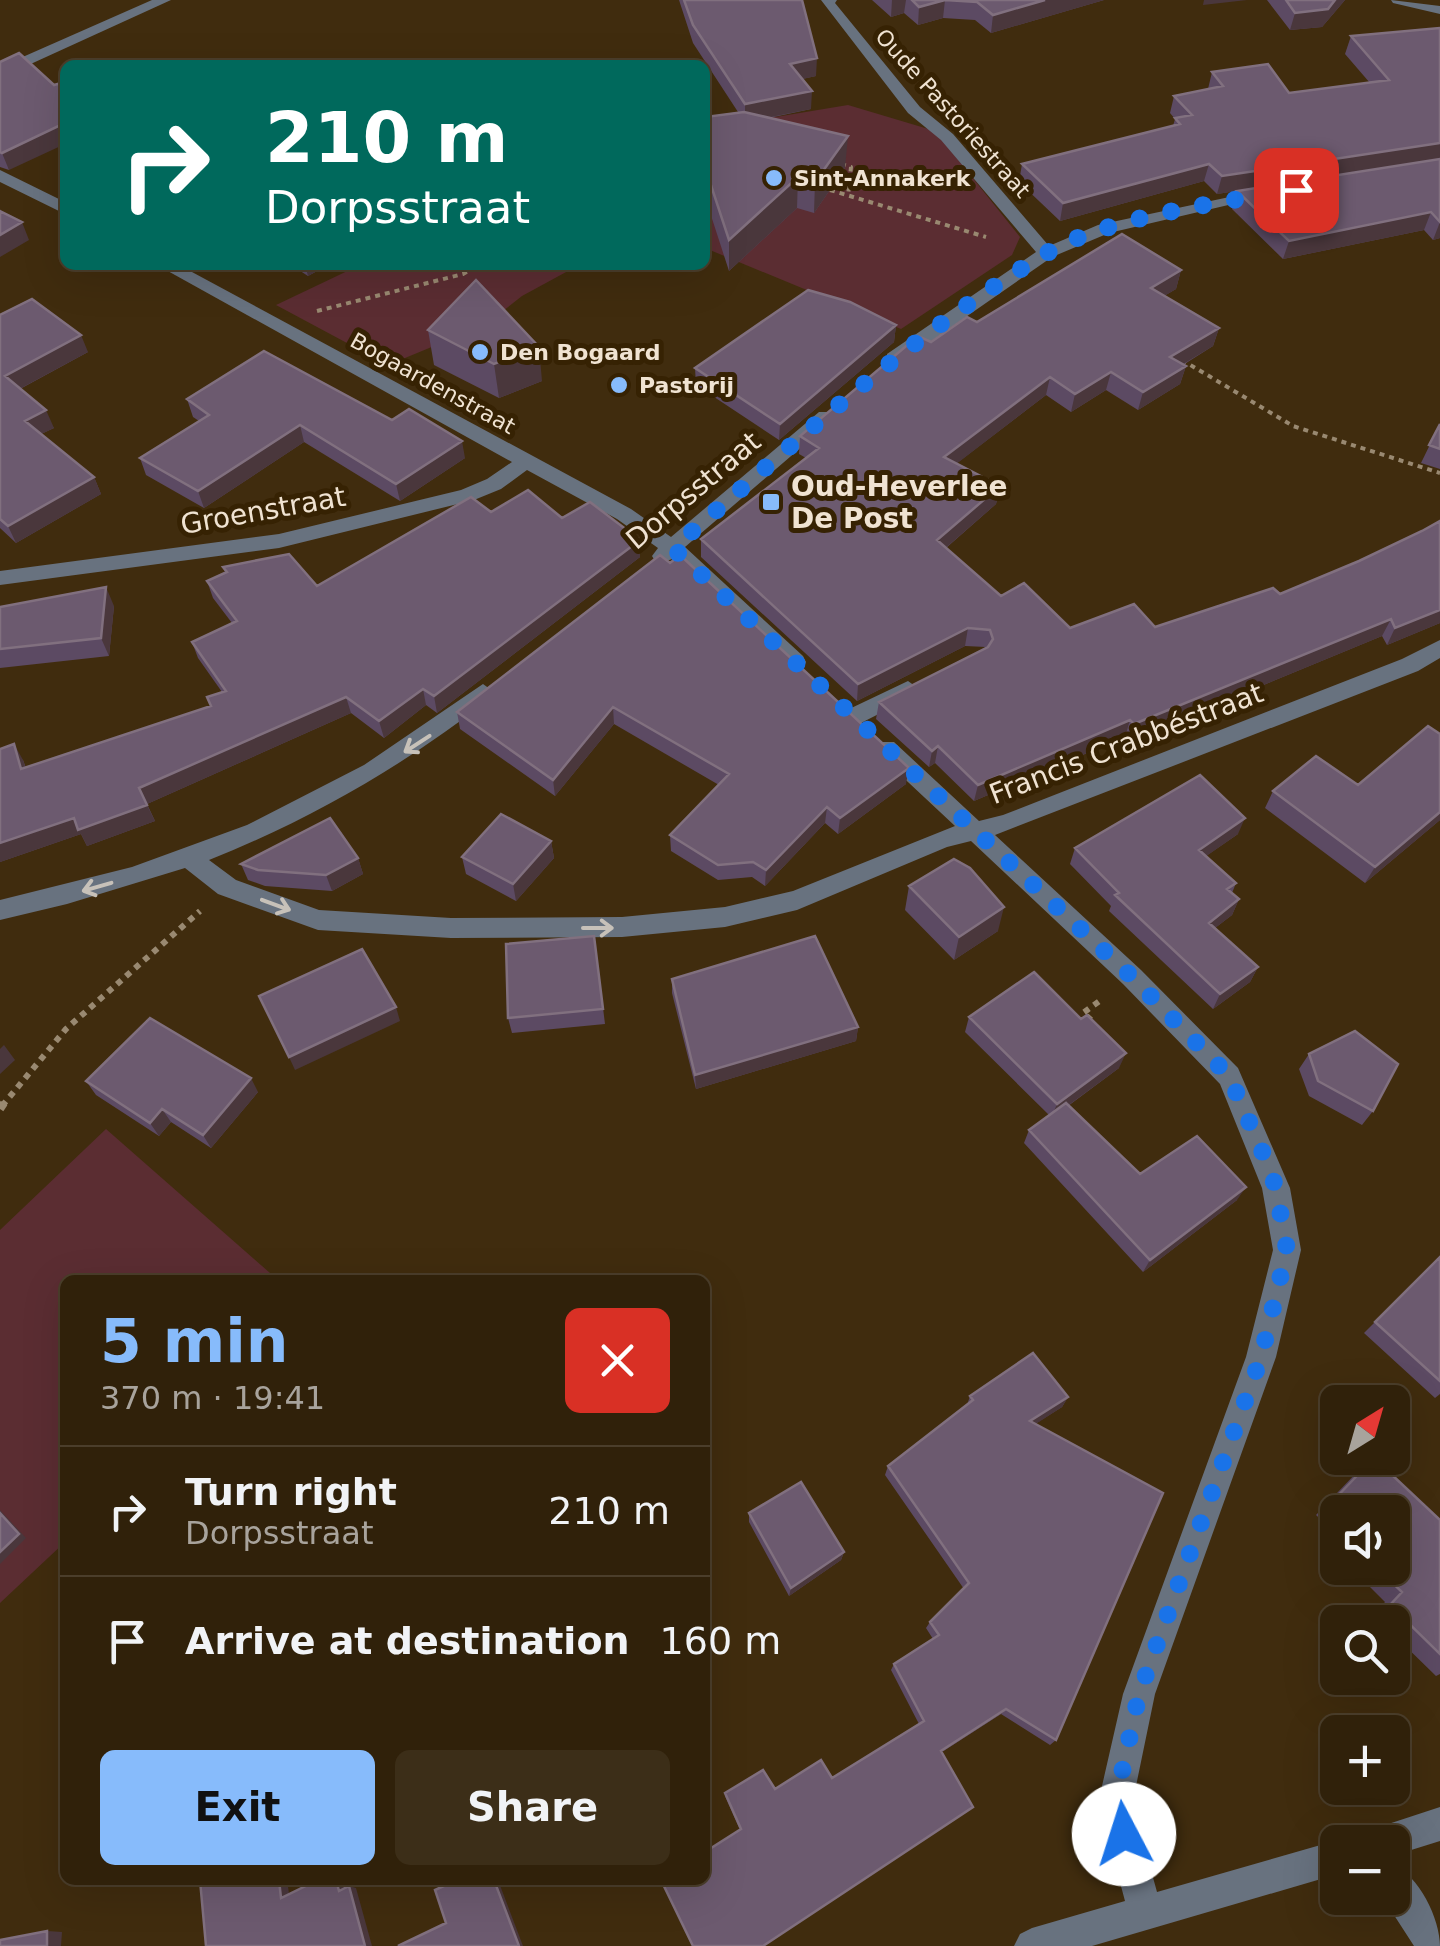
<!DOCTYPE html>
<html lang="en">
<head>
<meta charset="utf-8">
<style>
	body { margin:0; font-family:"DejaVu Sans",sans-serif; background:#3c2e18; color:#f1f3f6; height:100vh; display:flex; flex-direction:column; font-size:38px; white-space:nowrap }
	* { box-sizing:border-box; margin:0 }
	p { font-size:32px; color:#a8a39c }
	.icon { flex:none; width:55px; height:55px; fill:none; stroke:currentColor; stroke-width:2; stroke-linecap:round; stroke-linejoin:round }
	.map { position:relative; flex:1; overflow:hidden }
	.drawer { position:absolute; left:60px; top:1275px; width:650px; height:610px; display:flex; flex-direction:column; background:#30210a; border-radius:15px; box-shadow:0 10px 40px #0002,0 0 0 2px #4b3e2b }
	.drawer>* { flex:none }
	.banner { position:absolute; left:60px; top:60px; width:650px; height:210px; border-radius:15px; box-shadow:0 10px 40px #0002,0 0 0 2px #4b3e2b; background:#00695c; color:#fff; overflow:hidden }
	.needle { width:65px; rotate:37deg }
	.fabs { position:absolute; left:1320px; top:1385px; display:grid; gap:20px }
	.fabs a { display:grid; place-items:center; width:90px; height:90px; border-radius:15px; background:#30210a; box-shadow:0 10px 40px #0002,0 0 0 2px #4b3e2b; font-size:50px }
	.pin { position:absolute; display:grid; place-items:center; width:85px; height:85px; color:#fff; margin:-42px; border-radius:20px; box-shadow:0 5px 15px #0006 }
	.me { position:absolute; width:110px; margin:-55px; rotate:355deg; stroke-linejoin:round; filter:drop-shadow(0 0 8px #0008) }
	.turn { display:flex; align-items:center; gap:35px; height:210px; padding:0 40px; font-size:45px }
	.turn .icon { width:130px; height:130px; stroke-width:2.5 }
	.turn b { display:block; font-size:70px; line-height:85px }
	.round { display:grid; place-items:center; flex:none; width:105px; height:105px; border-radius:15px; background:#3c2e18 }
	.headline { display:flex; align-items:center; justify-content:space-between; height:170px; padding:0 40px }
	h1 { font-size:60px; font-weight:800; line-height:75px; color:#87bbfb }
	.cta { display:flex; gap:20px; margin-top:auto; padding:20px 40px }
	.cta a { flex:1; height:115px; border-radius:15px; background:#87bbfb; color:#111; font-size:40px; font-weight:800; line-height:115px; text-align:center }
	.cta a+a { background:#3c2e18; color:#f1f3f6 }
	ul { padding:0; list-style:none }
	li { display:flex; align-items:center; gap:30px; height:130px; padding:0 40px; border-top:2px solid #4b3e2b }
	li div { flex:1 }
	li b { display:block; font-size:38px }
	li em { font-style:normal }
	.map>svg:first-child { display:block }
	.green { fill:#5b2d32 }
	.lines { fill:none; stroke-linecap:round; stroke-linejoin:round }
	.path-far2 { stroke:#998971; stroke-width:4; stroke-dasharray:5 5; stroke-linecap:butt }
	.path-far1 { stroke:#998971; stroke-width:6; stroke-dasharray:6 6; stroke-linecap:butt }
	.path { stroke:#998971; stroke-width:8; stroke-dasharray:9 9; stroke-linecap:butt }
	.minor { fill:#68727f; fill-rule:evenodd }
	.wall { fill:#5c4a63 }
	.shaded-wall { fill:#4a373c }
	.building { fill:#6c5a6f; stroke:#81707f; stroke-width:2.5 }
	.oneway { stroke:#c7c1b9 }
	.route { stroke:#1a73e8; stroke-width:18; stroke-dasharray:0 32.4 }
	.poi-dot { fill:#87bbfb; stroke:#362203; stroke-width:4 }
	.labels { text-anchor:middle; stroke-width:10; stroke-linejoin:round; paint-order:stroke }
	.far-street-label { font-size:22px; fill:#f0e3d2; stroke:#362203 }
	.far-poi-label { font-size:22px; font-weight:bold; fill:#f0e3d2; stroke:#362203; text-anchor:start }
	.poi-label { font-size:28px; font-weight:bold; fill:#f0e3d2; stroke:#362203; text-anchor:start }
	.street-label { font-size:28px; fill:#f0e3d2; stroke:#362203 }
</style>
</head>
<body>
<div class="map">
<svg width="1440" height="1946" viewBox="0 0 1440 1946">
	<rect width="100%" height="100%" fill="#402c0e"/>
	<!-- green -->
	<path class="green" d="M848,105l87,26 85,106 -8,18 -111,74 -196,-81v-113l40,-13z
		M360,265h219l-57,31 -37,29 -97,40 -112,-60z
		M106,1129l172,151h-213v262l-65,61v-373z"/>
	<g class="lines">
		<!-- path-far2 -->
		<path class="path-far2" d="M841,164l10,3 -3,29
			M830,190l156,47
			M317,311l146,-37 15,-9
			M1182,360l111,66 147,47"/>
		<!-- path-far1 -->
		<path class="path-far1" d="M1091,1020l-8,-7 18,-13
			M2,1106l64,-77 134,-118"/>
		<!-- path -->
		<path class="path" d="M0,1109l4,-6"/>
		<!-- minor -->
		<path class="minor" d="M152,0h19l-171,78v-11z
			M821,0h16l-2,3 85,104 33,27 96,112 49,-21 169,-36 8,5 -166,39 -57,24 -151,105h-14v-8l149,-102 -95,-112 -33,-27z
			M1391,0l49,6v8l-47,-11z
			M0,170l65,32v12l-65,-32z
			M157,265h22l452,244 40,28 148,-125h14v8l-148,127 118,109 3,6 -3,6h-16l-115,-109 -10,4 -7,-2 -3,-5 6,-8 -41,-29 -90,-49 -26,19 -27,11 -195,48 -279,37v-14l279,-37 182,-44 26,-11 25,-17z
			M1440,640v18l-22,13 -423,164 146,135 97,98 52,120 11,62 -25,107 -121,337 -19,92 5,48 16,58 181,-52 6,2h-6v32l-246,72h-78l6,-12 12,-6 93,-27 -18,-67 -5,-48 21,-92 123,-337 27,-107 -11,-62 -42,-104 -97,-100 -152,-143 -24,6 -150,63 -72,17 -103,10 -171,1 -133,-8 -100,-36 -33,-26 -118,36 -67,16v-20l132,-33 115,-42 117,-60 119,-81 11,8 -3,6c-88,68 -179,121 -282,162l27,20 83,30 132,8 171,-1 103,-10 68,-16 162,-65 -77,-72 -3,-6 3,-6h16l85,79 24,-6 399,-156z
			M908,681l11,8 -3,6 -55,28h-16l-3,-6 3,-6z
			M1440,1807v34l-48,15v-14h-27l5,-12z
			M1392,1864c27,11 48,55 48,82h-26l-31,-48h9z"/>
	</g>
	<!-- wall -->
	<path class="wall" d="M679,0h123l14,76 -14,3 9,30 -42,9 76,50 -31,45 -17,-5 -68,63 -24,-74v-80l33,-5 -45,-69z
		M872,0h232l-113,33 -16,-13 -32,-2 -25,7 -14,-12 -13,4z
		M1267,0h78l-23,27 -32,3z
		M1440,28v210l-7,2 -9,-10 -141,29 -51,-50 5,-18 81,-13 -101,16 -13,-13 -144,40 -41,-39 3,-18 151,-38 2,-7 -5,-6 4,-17 34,-7 4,-17 77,21 81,-10 -25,-29 6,-18z
		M0,62l9,108 -9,-3z
		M291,265h37l-20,11z
		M1181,270l-5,19 -12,7 55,32 -6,18 -30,19 3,1 -6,18 -42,26 -32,-20 -35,22 -25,-17 -89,68 43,23 -4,18 -50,44 55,48 69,32 85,-1 125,-33 160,29 -53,22 -5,-9 -254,105 -3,-4 -151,64 -39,-38 -6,4 -53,-48 3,-17 107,-55 -21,-1 -108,55 -156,-144v-18l105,-81 -7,-4 1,-18 131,-94 46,-20z
		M0,315l88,37 -68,37 34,39 -13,6 53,43 7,17 -85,49 -16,-15z
		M896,325l-2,17 -115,98 -83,-55 -1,-17z
		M428,330l114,51 -43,17 -65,-33z
		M187,399l205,21 73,38 -65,43 -96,-59 -100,66 -58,-33 -6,-17 59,-37 -6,-4z
		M1440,424v45l-19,-6z
		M491,512l71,6 78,39 -203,156 -11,-8 -42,33 -33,-25 -204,91 8,17 -68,25 -6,-12 -81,28v-113l23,11 3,8 184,-62 12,-14 -24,-34 -6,-16 40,-19 -19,-25 -6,-17 18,-8 -2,-6 94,19z
		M660,555l246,229 -68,50 -13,-11 -60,63 -13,-9 -34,3 -47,-29 -1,-16 49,-50 -105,-61 -59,72 -95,-67 -3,-17z
		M114,606l-5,50 -109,12v-61z
		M1440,734v86l-75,63 -100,-75 8,-17 85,-6z
		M1238,834l-32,22 30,27 -4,10 7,6 -7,16 -17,13 43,39 -8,15 -37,27 -104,-98 2,-5 -41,-42 5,-16z
		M551,841l3,17 -38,43 -50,-27 -4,-17z
		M358,858l5,16 -31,17 -67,-5 -17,-6 -7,-16z
		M909,886l89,45 -44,29 -49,-50z
		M594,936l11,88 -93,9 -4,-15z
		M672,979l186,48 -2,14 -160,48 -24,-96z
		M969,1017l150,51 -51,38 72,68 97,26 -94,72 -119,-129 5,-13 20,-15 -84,-83z
		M1309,1054l64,57 -11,14 -53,-29 -10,-27z
		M86,1081l172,11 -47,56 -40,-26 -12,14 -63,-41z
		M1440,1257v137l-5,4 -71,-65z
		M970,1396l98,1 -6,10 -27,17 21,316 -6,5 -49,-31 -59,38 -202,78 -15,-34v-3l50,-4 57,-11 87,-54 -28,-54 3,-6 39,-25 -7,-11 4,-6 34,-33 -79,-114 3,-9 79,-61z
		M1374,1458l66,62v154l-4,2 -44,-43v-11h-10l-8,-8 11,-12 -34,-34h41v-56h-54v24l-22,-21 43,-45z
		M749,1513l95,39 -3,8 -52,36 -40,-74z"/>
	<!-- shaded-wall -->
	<path class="shaded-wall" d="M892,0h14l-2,13 -13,4z
		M945,0l-2,18 -25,7 1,-18z
		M1045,0h59l-113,33 2,-18z
		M1204,0h43l-44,5z
		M1335,0h10l-23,27 -32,3 5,-17z
		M817,58l-1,18 -27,6 1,-18z
		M812,91l-1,18 -66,13v-18z
		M65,123v21l-56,26 -7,-17z
		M848,136l-3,32 -31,45 1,-31z
		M1440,143v17l-223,34 5,-18z
		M1209,164l-5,17 -144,40 3,-18z
		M798,177l-1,31 -68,63v-31z
		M1431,212l-7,18 -141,29 6,-18z
		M22,222l7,18 -29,17v-22z
		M1440,222v16l-7,2z
		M305,265h23l-20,11z
		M1181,270l-5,19 -29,17 4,-18z
		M896,325l-2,17 -115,98 1,-16z
		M1219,328l-6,18 -48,29 5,-18z
		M81,335l7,17 -76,41 -7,-17z
		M539,347l3,34 -43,17 -5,-34z
		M1186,366l-6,18 -42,26 5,-18z
		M1111,372l-5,18 -35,22 4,-18z
		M1050,377l-4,18 -104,80 2,-18z
		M46,410l8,18 -21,10 -8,-17z
		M300,425l4,17 -100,66 -6,-17z
		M462,441l3,17 -65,43 -4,-17z
		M94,477l7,17 -85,49 -8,-17z
		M1000,486l-4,18 -62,54 3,-18z
		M640,540v17l-203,156 -3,-17z
		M106,587l8,19 -5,50 -8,-18z
		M1440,610v13l-53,22 8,-17z
		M1391,619l-9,17 -254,105 6,-17z
		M968,628l-3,18 -108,55 1,-17z
		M423,689l3,16 -42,33 -5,-17z
		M346,697l5,16 -204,91 -8,-16z
		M613,707l1,17 -59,72 -2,-16z
		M1130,720l-5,17 -151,64 4,-16z
		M14,744l9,16 8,25 -10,-16z
		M938,746l-3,17 -6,4 3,-16z
		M909,768l-3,16 -68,50 2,-16z
		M147,805l8,16 -68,25 -6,-12 -81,28v-19l74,-25z
		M827,807l-2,16 -60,63 1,-16z
		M1440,812v8l-75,63 10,-16z
		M1245,818l-7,16 -46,32 7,-16z
		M551,841l3,17 -38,43 -3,-17z
		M358,858l5,16 -31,17 -6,-16z
		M1239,899l-7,16 -30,23 7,-15z
		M1004,907l-6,24 -44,29 5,-23z
		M1258,967l-8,15 -37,27 7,-15z
		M396,1007l4,14 -105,49 -6,-13z
		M858,1027l-2,14 -160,48 -1,-14z
		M4,1045l11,15 -15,14v-25z
		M1126,1053l-7,15 -68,50 6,-14z
		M251,1078l7,14 -47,56 -8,-13z
		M162,1109l9,13 -12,14 -9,-13z
		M1246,1187l-9,13 -94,72 7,-12z
		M1068,1397l-6,10 -37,24 5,-10z
		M0,1510l26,28 -26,26z
		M844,1552l-3,8 -52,36 2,-8z
		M1006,1709l-5,5 -64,41 4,-4z
		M279,1880h8l3,20 -9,-2z
		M336,1880h7l4,13 -8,-2z
		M494,1880h4l25,66h-4z
		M349,1886l7,2 16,58h-7z
		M47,1931l15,1 -1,14h-14z"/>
	<!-- building -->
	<path class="building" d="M684,0h118l15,58 -27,6 22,27 -67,13 -52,-79z
		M912,0h133l-52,15 -16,-13 -32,-2 -26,7z
		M1286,0h49l-7,9 -33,4z
		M1440,28v115l-218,33 -13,-12 -146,39 -41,-39 158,-40 -5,-6 17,-3 -18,-19 49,-10 -11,-14 56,-8 21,29 100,-13 -38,-44z
		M19,53l35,32 11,-3v41l-63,30 -2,-1v-90z
		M744,112l104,24 -33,46 -17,-5 -69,63 -24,-73v-50z
		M1440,159v63l-9,-10 -142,29 -52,-50z
		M0,211l22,11 -22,13z
		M1122,234l59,36 -30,18 68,40 -49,29 16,9 -43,26 -32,-20 -36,22 -25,-17 -106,80 56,29 -63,54 64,56 23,-13 46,45 64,-24 21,23 118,-39 7,6 79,-33 63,-30 18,-10v89l-45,18 -4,-9 -257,105 -4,-4 -152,65 -40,-39 -6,5 -53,-49 109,-55 5,-8 -3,-9 -22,-2 -110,56 -157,-145 118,-91 -19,-12 118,-100 13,6 36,-25 10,5z
		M476,280l63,67 -45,17 -66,-34z
		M808,290l42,12 46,23 -116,99 -85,-56z
		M32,299l49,36 -76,41 41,34 -21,11 69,56 -86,49 -8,-7v-204z
		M264,351l128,69 17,-11 53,32 -66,43 -96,-59 -102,66 -58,-33 69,-43 -22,-16z
		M1440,424v25l-11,-4z
		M528,490l34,28 28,-16 50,38 -206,156 -11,-7 -44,32 -33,-24 -207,91 8,17 -69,25 -4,-12 -74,25v-94l14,-5 7,25 190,-63 -4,-9 19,-6 -34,-49 45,-21 -30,-40 20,-9 -4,-5 66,-13 28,32 154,-89 20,15z
		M660,555l10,8 10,-8 229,213 -69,50 -13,-11 -61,63 -13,-8 -35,3 -48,-30 59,-61 -116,-67 -60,73 -96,-68z
		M106,587l-5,51 -101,11v-42z
		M1428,726l12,8v78l-65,55 -102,-76 43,-35 42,29z
		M1200,775l45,43 -46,32 37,33 -9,6 12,10 -30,24 49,44 -38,27 -105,-99 4,-2 -44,-45z
		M501,814l50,27 -38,43 -51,-27z
		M330,818l28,40 -32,17 -68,-5 -17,-6z
		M954,859l16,9 34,39 -45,30 -50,-51z
		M594,936l9,73 -95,9 -2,-74z
		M815,936l43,91 -163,48 -23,-96z
		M362,949l34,58 -107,50 -30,-61z
		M1034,972l47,47 6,-4 39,38 -69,51 -88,-87z
		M150,1018l101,60 -48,57 -41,-26 -12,14 -64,-42z
		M1355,1031l43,33 -25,47 -55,-30 -9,-27z
		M1066,1103l74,71 57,-38 49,51 -96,73 -121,-130z
		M1440,1257v124l-65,-59z
		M1033,1353l35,44 -38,24 133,72 -107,247 -50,-31 -65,42 32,56 -210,139h-70l-32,-66h44v-28l36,-23 -16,-36 38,-23 12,19 46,-29 11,18 92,-57 -30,-57 45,-29 -9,-13 39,-39 -81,-117 85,-66 -3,-4z
		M1374,1458l66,62v134l-50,-49 12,-13 -25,-24h15v-56h-53l-9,-8z
		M801,1482l43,70 -53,36 -42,-75z
		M0,1513l19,21 -19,18z
		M200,1880h79l2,18 37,-18h18l3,11 10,-5 16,60h-159z
		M457,1880h37l25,66h-121l48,-23 -11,-33z
		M47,1931v15h-47v-6z"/>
	<!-- one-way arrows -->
	<defs><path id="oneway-shaft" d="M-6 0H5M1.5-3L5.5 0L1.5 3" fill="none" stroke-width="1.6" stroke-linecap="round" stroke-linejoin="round" transform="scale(2.5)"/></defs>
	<g class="oneway">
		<use href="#oneway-shaft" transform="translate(417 744) rotate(147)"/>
		<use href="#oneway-shaft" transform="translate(97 887) rotate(164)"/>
		<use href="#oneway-shaft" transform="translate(276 905) rotate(20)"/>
		<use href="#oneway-shaft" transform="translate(598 928)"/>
	</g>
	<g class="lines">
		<!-- route -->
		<path class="route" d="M1124,1834l-5,-48 20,-92 122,-337 26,-107 -11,-62 -10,-28 -37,-84 -97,-99 -459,-429c121,-104 238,-214 374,-295 59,-36 180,-52 249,-63"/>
	</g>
	<!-- markers -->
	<g class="poi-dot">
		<circle cx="774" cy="178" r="10"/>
		<circle cx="480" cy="352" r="10"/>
		<circle cx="619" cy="385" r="10"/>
		<rect x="761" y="492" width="20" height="20" rx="5"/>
	</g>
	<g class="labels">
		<!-- far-street labels -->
		<g class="far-street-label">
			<text transform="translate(953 113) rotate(48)" y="8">Oude Pastoriestraat</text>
			<text transform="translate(433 383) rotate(29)" y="8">Bogaardenstraat</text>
		</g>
		<!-- far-poi labels -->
		<g class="far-poi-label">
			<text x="794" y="186">Sint-Annakerk</text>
			<text x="500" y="360">Den Bogaard</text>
			<text x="639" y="393">Pastorij</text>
		</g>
		<!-- poi labels -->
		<g class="poi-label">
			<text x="791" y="496">Oud-Heverlee<tspan x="791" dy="32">De Post</tspan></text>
		</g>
		<!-- street labels -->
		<g class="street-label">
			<text transform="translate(693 490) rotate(-40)" y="10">Dorpsstraat</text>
			<text transform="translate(263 510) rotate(-10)" y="10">Groenstraat</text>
			<text transform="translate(1126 743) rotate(-21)" y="10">Francis Crabbéstraat</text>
		</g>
	</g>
</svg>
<div class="fabs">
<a><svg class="needle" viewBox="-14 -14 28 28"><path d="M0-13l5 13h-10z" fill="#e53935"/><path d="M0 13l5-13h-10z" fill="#a8a39c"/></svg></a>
<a><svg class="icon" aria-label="sound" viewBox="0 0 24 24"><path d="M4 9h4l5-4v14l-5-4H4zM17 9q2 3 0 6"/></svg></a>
<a><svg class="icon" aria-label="search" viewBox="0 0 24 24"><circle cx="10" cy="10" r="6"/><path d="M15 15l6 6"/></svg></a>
<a>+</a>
<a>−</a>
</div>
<div class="pin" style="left:1296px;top:190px;background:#d93025"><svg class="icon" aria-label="arrive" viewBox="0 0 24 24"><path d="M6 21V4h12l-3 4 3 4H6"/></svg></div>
<svg class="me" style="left:1124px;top:1834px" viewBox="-20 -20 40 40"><circle r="19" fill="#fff"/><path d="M0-13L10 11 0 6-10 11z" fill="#1a73e8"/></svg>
<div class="banner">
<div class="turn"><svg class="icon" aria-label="right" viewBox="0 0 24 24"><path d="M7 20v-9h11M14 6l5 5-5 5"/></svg><div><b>210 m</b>Dorpsstraat</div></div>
</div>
<section class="drawer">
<div class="headline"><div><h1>5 min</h1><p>370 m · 19:41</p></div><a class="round" style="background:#d93025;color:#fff"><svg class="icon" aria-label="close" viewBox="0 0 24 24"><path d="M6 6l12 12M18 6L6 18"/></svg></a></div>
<ul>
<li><svg class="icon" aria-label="right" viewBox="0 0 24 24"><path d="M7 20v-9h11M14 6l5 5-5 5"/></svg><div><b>Turn right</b><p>Dorpsstraat</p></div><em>210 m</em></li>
<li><svg class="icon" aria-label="arrive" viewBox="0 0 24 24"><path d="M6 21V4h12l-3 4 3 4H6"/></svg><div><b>Arrive at destination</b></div><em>160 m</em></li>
</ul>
<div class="cta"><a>Exit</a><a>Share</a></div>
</section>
</div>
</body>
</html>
